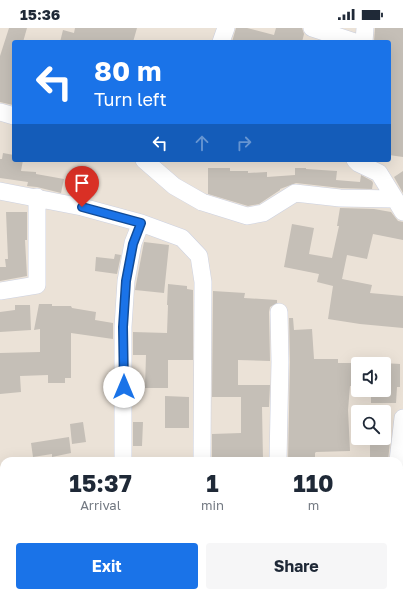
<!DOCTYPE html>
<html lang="en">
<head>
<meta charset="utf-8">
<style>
	body { margin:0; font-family:"Golos Text",sans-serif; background:#f6f6f7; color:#1f2937; height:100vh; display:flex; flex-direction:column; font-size:15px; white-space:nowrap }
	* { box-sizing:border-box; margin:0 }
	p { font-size:13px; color:#747a83 }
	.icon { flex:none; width:22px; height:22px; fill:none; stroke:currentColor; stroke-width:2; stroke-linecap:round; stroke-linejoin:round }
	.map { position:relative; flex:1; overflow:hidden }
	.panel { position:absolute; left:0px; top:429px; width:403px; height:140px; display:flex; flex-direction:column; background:#fff; border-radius:12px 12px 0 0; box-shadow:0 4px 16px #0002 }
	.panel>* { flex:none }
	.top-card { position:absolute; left:12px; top:12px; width:379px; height:122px; border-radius:4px; box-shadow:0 4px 16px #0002; background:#1a73e8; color:#fff; overflow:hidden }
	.controls { position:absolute; left:351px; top:329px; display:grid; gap:8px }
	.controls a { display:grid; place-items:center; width:40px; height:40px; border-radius:4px; background:#fff; box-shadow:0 4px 16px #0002; font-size:20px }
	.pin { position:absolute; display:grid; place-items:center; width:34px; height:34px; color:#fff; margin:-41px -17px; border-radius:50% 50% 50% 0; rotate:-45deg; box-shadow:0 0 4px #0007 }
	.pin .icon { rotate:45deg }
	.me { position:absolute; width:44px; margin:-22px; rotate:0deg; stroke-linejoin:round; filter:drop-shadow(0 0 3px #0008) }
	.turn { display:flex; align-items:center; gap:14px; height:84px; padding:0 16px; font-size:18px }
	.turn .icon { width:52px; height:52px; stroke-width:2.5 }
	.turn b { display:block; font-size:28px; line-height:34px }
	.lanes { display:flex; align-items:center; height:38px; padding:0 16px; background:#0003; justify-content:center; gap:20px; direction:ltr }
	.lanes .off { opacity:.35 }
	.eta { display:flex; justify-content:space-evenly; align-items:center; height:68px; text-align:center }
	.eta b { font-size:24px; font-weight:700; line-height:28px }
	.button { display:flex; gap:8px; margin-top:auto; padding:8px 16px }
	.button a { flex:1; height:46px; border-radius:4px; background:#1a73e8; color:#fff; font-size:16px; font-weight:700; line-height:46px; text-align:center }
	.button a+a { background:#f6f6f7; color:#1f2937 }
	.status { display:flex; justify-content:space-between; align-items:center; height:28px; padding:0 20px; background:#fff; direction:ltr }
	.status svg { height:11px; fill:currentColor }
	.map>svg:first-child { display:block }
	.building { fill:#c5bfb7 }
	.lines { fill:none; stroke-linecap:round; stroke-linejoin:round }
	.minor-casing { stroke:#ccd1e1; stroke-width:18 }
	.minor { stroke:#fff; stroke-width:17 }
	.route-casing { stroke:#114b97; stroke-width:10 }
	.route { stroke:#1a73e8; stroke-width:7 }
</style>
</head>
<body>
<div class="status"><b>15:36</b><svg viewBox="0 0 49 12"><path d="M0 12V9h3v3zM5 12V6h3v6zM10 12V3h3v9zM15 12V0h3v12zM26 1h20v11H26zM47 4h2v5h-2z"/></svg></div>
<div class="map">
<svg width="403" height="569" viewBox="0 0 403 569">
	<rect width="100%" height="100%" fill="#ebe2d7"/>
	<!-- building -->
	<path class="building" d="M9,0h18l-4,14h-9v60l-1,3 -13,-3v-46z
		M75,0h62l-4,14h-73l3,-12 11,3z
		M236,0h11l27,7 2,-7h26l2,6 -2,8h-70z
		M375,0h28v129l-14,-2v-113h-15z
		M3,125l11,2v5h9l-2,11 15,1v2l28,5 -3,14 -24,-6 -10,-1 1,-4 -28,-4v-19h2z
		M208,140h22v3h18v2l19,-1v5l28,-2v-7h11v1l31,2 -1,9 24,2 1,-7 11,6 1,2 -1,6 -31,-1 -45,-5 -16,6v1l-21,14 -11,2 -40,-12z
		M403,143v22l-9,-16z
		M340,180l34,1 17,3 7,9 5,1v18l-30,-6 -6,25 -20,-4 -5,24 30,6 -2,8 33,3v32l-43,-4 -32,-5 5,-33 -16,-4 2,-8 -35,-7 8,-43 22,4 -5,26 23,4 7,-32h-2z
		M6,184h21v28h-2l2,36 -27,5v-14h6l-1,-8h3z
		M144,214l25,3 -5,48 -29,-3z
		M115,226l6,1 -4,19 -22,-3 1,-14 18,2z
		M168,256l19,2v3l6,1v70h-25v28h-23l1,-33h-13v-23l34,1 1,-28h-1z
		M213,263l32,2 -1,5 33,2v3l-7,4 -1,5 1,49 -32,-1v25h32l-1,22h-7l1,54h-51v-27l29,-1v-36h-29z
		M39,276h13v2h19l1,2 24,4 -1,8 18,3v16l-42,-6v45h-6v5h-17v-8l-28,1 1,16 -21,2v-41l40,-1v-23l-6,1z
		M15,277h15l1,25 -31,2v-20l15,-2z
		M289,290h4l1,12 18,-1 2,30h24v4h20v23h-8l-2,24 2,41 -34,1 -1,1v8h-27l2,-99z
		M384,335l16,1v23h-3l-1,16h-25v-13h13z
		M165,368l24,1v31h-24z
		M83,394l3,20 -14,2 -2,-20z
		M133,394h10l-1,24h-9z
		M69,409l2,16 -19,4v-3l-19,3 -2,-14z
		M370,412l20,1 -2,20h-18z"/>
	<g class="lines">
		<!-- minor casing -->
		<g class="minor-casing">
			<path id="minor" d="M312,0l43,14
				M221,14l5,-14
				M364,14l1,-14
				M0,84l14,4
				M144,132l30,26 28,16 45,14 16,-3 32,-20 45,5 55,1 8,13
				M355,132l3,3 21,10 16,26
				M0,163l82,16 59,16 41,15 17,18 4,26 -1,179
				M0,263l37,-6v-88
				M123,433v-134l3,-46 7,-38 8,-20
				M278,433l2,-99 -1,-50
				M398,433l5,-43
				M0,478l4,-1
				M399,529l4,1
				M379,565v4"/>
		</g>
		<!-- minor -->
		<use href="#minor" class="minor"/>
	</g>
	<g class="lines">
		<!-- route casing -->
		<g class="route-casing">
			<path id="route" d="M82,179l59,16 -8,21 -7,37 -3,46 1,60"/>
		</g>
		<!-- route -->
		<use href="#route" class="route"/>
	</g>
</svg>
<div class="controls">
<a><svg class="icon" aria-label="sound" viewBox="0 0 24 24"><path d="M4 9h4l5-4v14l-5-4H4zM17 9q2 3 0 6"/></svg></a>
<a><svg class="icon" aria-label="search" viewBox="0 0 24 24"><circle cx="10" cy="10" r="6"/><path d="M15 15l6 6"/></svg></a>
</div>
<div class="pin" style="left:82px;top:179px;background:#d93025"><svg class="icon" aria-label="arrive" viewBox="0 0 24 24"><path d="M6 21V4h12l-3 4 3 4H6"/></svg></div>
<svg class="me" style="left:124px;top:359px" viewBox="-20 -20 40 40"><circle r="19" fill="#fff"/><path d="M0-13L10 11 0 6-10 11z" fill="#1a73e8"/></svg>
<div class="top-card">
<div class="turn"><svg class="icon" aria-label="left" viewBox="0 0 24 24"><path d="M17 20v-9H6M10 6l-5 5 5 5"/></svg><div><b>80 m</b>Turn left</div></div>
<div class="lanes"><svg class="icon" aria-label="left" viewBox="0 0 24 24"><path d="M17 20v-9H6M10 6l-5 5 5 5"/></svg><svg class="icon off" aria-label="ahead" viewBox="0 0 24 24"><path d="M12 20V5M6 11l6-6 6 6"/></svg><svg class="icon off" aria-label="right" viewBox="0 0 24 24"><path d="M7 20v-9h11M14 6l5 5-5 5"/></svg></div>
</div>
<section class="panel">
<div class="eta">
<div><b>15:37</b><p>Arrival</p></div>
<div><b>1</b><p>min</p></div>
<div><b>110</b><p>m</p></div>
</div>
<div class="button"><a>Exit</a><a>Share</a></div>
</section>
</div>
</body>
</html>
